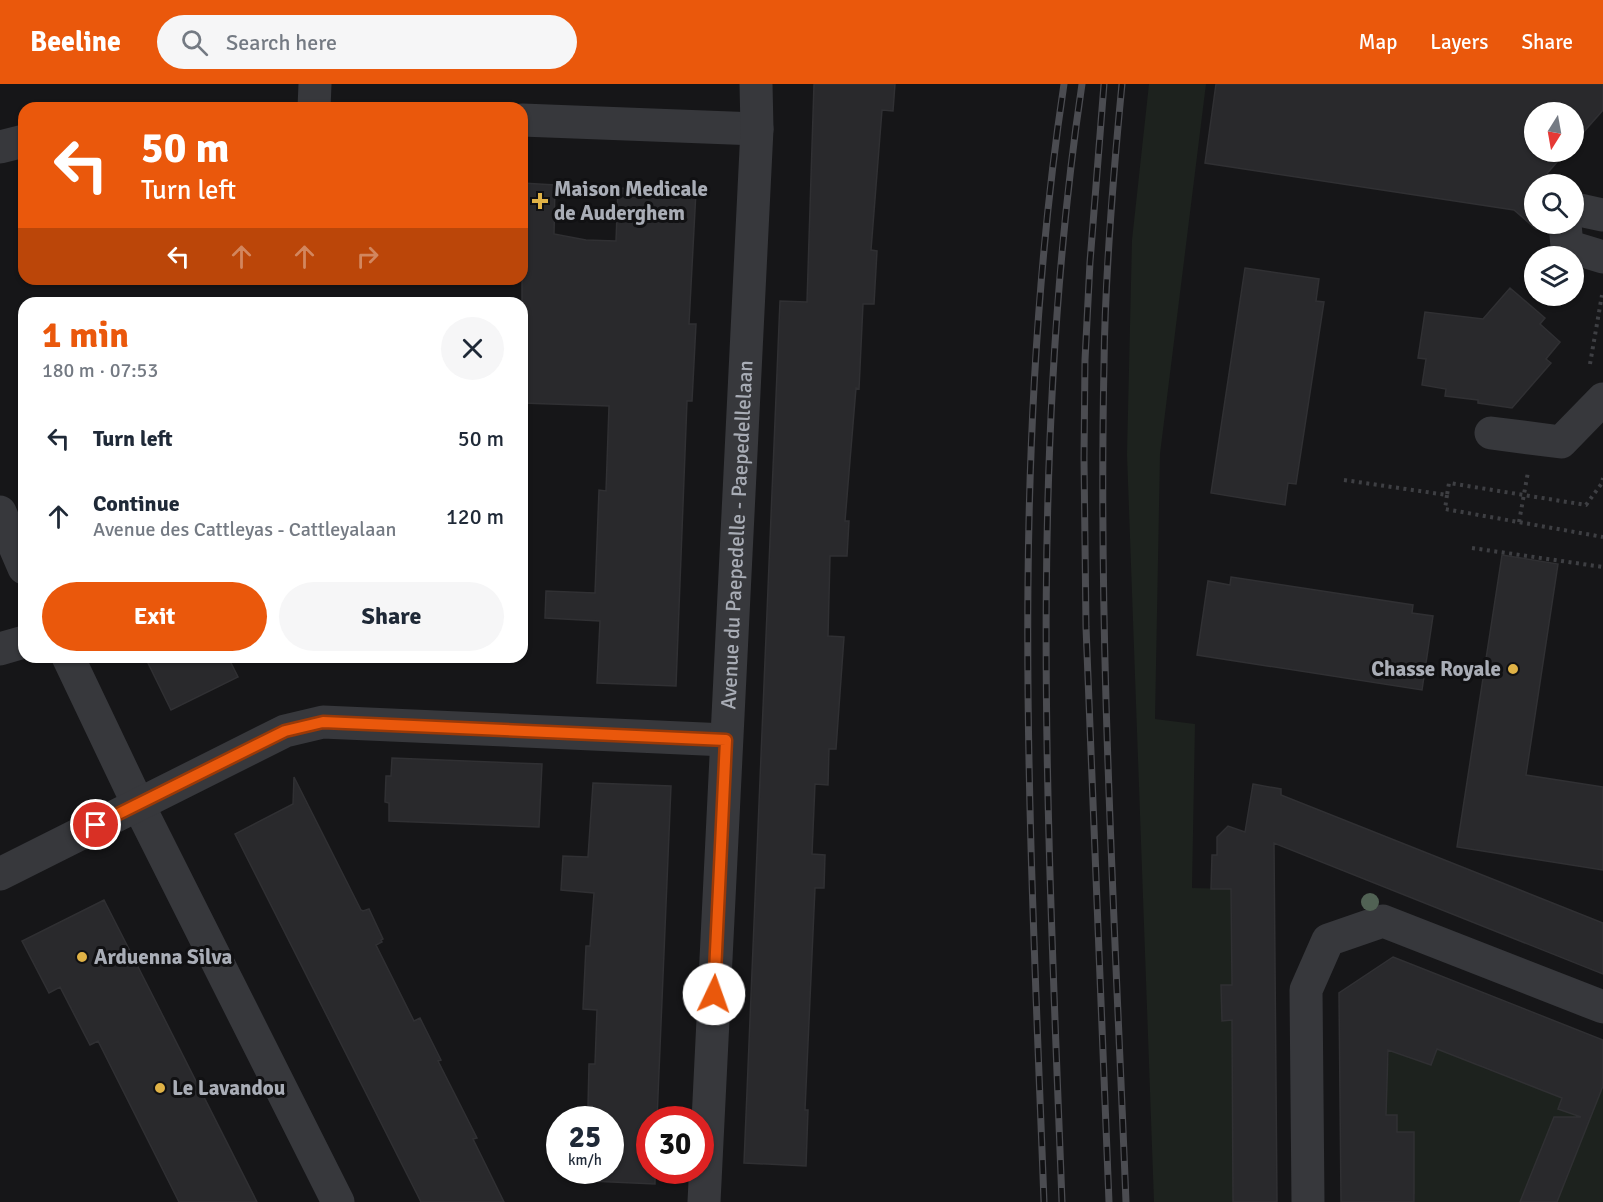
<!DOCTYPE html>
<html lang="en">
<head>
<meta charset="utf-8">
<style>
	body { margin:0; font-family:Signika,sans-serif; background:#f6f6f7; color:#1f2937; height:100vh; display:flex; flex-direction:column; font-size:22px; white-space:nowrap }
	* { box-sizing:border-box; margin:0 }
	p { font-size:20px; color:#747a83 }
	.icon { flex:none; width:33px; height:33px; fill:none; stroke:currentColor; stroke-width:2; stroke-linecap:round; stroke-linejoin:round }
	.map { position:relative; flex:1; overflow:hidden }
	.panel { position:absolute; left:18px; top:213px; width:510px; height:366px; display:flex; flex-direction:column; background:#fff; border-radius:18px; box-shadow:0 2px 4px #0004 }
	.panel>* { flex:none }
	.hud { position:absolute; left:18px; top:18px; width:510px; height:183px; border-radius:18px; box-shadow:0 2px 4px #0004; background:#ea580c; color:#fff; overflow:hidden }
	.needle { width:39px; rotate:191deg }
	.buttons { position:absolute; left:1524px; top:18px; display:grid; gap:12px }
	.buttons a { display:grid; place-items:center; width:60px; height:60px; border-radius:50%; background:#fff; box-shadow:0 2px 4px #0004; font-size:30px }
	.speed { position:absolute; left:546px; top:1022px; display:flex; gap:12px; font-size:30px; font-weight:700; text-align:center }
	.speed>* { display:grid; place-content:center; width:78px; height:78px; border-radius:50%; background:#fff; box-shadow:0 2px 4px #0004; line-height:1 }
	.speed small { font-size:15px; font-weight:400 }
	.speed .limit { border:9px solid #d22; background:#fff; color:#111 }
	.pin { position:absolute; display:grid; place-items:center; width:51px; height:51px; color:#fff; margin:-26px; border:3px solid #fff; border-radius:50%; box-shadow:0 2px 6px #0007 }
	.me { position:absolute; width:66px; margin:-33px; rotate:3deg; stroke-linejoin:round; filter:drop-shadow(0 0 4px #0008) }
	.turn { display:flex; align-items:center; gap:21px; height:126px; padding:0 24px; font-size:27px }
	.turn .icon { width:78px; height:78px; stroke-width:2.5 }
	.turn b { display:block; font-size:42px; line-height:51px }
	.lanes { display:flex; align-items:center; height:57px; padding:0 24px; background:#0003; justify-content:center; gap:30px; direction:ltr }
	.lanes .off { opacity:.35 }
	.round { display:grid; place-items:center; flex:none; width:63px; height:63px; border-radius:32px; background:#f6f6f7 }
	.overview { display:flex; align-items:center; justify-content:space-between; height:102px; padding:0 24px }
	h1 { font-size:36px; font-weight:800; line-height:45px; color:#ea580c }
	.primary-button { display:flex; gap:12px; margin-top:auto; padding:12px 24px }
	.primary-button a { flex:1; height:69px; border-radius:36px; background:#ea580c; color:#fff; font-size:24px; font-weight:800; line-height:69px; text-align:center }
	.primary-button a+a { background:#f6f6f7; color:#1f2937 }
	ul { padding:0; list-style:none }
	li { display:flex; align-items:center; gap:18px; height:78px; padding:0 24px }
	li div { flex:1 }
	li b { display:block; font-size:22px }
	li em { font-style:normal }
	header { display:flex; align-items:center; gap:36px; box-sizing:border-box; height:84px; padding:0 30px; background:#ea580c; color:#fff }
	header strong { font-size:28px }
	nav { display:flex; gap:33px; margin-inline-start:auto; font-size:21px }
	.search { width:420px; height:54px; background:#f6f6f7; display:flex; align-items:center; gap:15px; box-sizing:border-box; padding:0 21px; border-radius:33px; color:#747a83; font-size:22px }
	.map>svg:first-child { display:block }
	.green { fill:#1d221e }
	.building { fill:#29292c; stroke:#303033; stroke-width:1.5 }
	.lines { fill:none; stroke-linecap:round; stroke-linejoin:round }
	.path { stroke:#3e3f43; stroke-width:4; stroke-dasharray:3 4.5; stroke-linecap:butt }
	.minor { stroke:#37383c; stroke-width:33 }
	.rail-casing { stroke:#4b4c51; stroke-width:7 }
	.rail { stroke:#111113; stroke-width:4.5; stroke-dasharray:14; stroke-linecap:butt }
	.tree { fill:#516254 }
	.route-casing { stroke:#983908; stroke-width:15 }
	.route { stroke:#ea580c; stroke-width:10 }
	.poi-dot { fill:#e0b246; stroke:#111113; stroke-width:2 }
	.labels { text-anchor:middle; stroke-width:6; stroke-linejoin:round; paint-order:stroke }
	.poi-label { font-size:21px; font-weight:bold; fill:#a9adb6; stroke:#111113; text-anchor:start }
	.street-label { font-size:21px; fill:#a9adb6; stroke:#111113 }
</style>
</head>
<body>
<header>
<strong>Beeline</strong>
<div class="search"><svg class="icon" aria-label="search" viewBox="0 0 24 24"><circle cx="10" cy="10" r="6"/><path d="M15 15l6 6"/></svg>Search here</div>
<nav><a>Map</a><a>Layers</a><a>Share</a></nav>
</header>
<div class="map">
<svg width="1603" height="1118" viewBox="0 0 1603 1118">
	<rect width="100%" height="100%" fill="#161618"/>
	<!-- green -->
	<path class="green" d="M1149,0h57l-46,370 -5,265 40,5 -3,164 42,1 -3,34 1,62 -9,36 9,-1 3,63 -3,1 1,118h-79l-27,-748 5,-214z
		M1383,923l100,61 38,14 9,-20 73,28v112h-188v-8h-11l10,-33v-29h-17v-17h-13l6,-76z"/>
	<!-- building -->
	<path class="building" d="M814,0h81l-2,27 -11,-1 -11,140 6,1 -3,53h-11l-4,85 -3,-1 -11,133h4l-2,35h-17l-2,80 16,1 -8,112h-7l-1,36 -13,-1 -3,70 13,1 -1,33h-9l-10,222h3l-2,56 -62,-3 36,-862 27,1z
		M1216,0h387v26l-29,33v-31h-40v40h32l-23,26 7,6h-16v40h7l-5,5 -22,-19 -309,-47z
		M522,99l33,2 -1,49 32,6 30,1 2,-53 78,3 -7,133h7l-4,77h-5l-11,285 -79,-3 3,-62 -55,-3 1,-27 49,2 4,-103 7,1 3,-85 -87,-3z
		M1245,184l74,11 -3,22 8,1 -28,182 -8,-1 -3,22 -74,-12z
		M1510,204l35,30 -5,6 20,18 -14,17 5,4 -39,45 -34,-5v-3l-33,-4 1,-7 -24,-4 4,-26 -8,-1 7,-46 58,7z
		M1502,471l56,9 -32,211 77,12v83l-146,-23z
		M1231,493l182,28 -1,8 21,3 -11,74 -225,-35 11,-74 22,4z
		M145,573h83l10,20 -67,33z
		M392,674l150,6 -3,63 -150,-6v-18l-4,-1 1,-26h5z
		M294,693l67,133 2,1 6,-2 14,30 -2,1 1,2 -6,3 38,76 6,-3 21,42 -3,1 39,77 -4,1 31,63h-83l-186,-368 58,-30z
		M593,699l78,3 -14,333h-7v51h5v14l-65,-3v-11h20v-51h-18v-13h-4l1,-42h6l2,-54 -14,-1 3,-63h4l4,-53 -33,-3 2,-34 25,1z
		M1253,700l28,5v6l322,128v51l-329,-131 3,359h-44l-1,-182 -10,1 -1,-36h11l-1,-96h-20l1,-34h5v-18l11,-11 17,6z
		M104,816l56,110 97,192h-78l-81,-161 -8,4 -30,-58 -11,6 -27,-52z
		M1393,873l210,83v46l-46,116h-37l34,-85h27l-23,-8 4,-11 -125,-49 -6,16 -43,-15 -2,65h11v17h17v70h-73l-2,-209z"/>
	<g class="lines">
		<!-- path -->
		<path class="path" d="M1590,280l12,-69
			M1344,396l103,15 2,-12 137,22 16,-22 1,-5
			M1447,411l-2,14 158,28
			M1519,438l9,-50
			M1472,464l131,19"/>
		<!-- minor -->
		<g class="minor">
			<path d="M314,24l1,-24"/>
			<path d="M522,36l235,9"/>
			<path d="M0,63l24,-6"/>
			<path d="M1574,128l1,-3 28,6"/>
			<path d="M1565,140l2,22 36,11"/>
			<path d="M1491,349l70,9 42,-43"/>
			<path d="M0,428l24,56"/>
			<path d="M0,565l24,-7"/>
			<path d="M68,573l70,147 200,398"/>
			<path d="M0,790l285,-143 38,-9 403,18"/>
			<path id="s1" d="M704,1118l53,-1073 -1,-45"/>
			<path d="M1308,1118l-2,-212 22,-50 55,-19 220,86"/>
		</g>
		<!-- rail casing -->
		<g class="rail-casing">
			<path id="rail" d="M1104,0l-14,178 -5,98 -1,98 2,169 23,575
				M1122,0c-9,93 -17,187 -18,281 -6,279 11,558 22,837
				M1044,1118c-14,-373 -36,-747 20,-1118
				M1062,1118c-14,-373 -35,-748 20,-1118"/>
		</g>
		<!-- rail -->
		<use href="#rail" class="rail"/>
	</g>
	<!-- trees -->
	<circle class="tree" cx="1370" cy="818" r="9"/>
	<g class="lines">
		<!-- route casing -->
		<g class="route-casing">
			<path id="route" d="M96,741l189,-94 38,-9 403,18 -12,254"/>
		</g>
		<!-- route -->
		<use href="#route" class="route"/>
	</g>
	<!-- markers -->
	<g class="poi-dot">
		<path d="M537 108h6v6h6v6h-6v6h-6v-6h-6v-6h6z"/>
		<circle cx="1513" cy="585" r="6"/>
		<circle cx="82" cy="873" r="6"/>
		<circle cx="160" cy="1004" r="6"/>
	</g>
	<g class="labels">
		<!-- poi labels -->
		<g class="poi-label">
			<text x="554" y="112">Maison Medicale<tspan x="554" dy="24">de Auderghem</tspan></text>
			<text x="1501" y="592" text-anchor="end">Chasse Royale</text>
			<text x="94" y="880">Arduenna Silva</text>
			<text x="172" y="1011">Le Lavandou</text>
		</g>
		<!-- street labels -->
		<g class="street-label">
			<text dy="7" stroke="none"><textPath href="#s1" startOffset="668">Avenue du Paepedelle - Paepedellelaan</textPath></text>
		</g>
	</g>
</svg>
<div class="buttons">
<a><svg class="needle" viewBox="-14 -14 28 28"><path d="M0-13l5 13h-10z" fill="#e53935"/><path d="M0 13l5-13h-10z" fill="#747a83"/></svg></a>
<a><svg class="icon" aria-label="search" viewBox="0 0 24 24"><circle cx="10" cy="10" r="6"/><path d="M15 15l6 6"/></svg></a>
<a><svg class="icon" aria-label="layers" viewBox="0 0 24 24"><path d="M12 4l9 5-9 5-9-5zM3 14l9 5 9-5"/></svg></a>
</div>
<div class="speed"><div>25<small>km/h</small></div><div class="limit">30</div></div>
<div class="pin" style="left:96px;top:741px;background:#d93025"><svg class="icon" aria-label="arrive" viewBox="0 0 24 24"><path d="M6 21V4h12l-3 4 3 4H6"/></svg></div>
<svg class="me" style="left:714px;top:910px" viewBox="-20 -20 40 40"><circle r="19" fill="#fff"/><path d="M0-13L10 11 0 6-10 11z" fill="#ea580c"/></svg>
<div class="hud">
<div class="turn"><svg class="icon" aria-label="left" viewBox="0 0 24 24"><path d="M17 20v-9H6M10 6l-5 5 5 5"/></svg><div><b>50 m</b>Turn left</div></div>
<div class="lanes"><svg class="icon" aria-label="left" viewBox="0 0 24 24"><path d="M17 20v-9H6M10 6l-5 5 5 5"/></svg><svg class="icon off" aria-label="ahead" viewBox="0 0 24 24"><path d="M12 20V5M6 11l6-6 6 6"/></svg><svg class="icon off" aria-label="ahead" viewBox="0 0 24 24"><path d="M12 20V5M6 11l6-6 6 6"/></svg><svg class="icon off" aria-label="right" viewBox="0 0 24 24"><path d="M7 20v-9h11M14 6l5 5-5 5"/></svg></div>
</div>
<section class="panel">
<div class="overview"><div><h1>1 min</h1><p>180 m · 07:53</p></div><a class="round"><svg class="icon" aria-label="close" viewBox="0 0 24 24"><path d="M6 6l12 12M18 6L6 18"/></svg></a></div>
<ul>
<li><svg class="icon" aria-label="left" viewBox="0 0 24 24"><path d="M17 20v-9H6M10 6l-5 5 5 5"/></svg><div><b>Turn left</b></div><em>50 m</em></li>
<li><svg class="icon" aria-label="ahead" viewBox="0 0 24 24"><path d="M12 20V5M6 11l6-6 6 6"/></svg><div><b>Continue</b><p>Avenue des Cattleyas - Cattleyalaan</p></div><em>120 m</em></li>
</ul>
<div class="primary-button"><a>Exit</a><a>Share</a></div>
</section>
</div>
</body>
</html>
